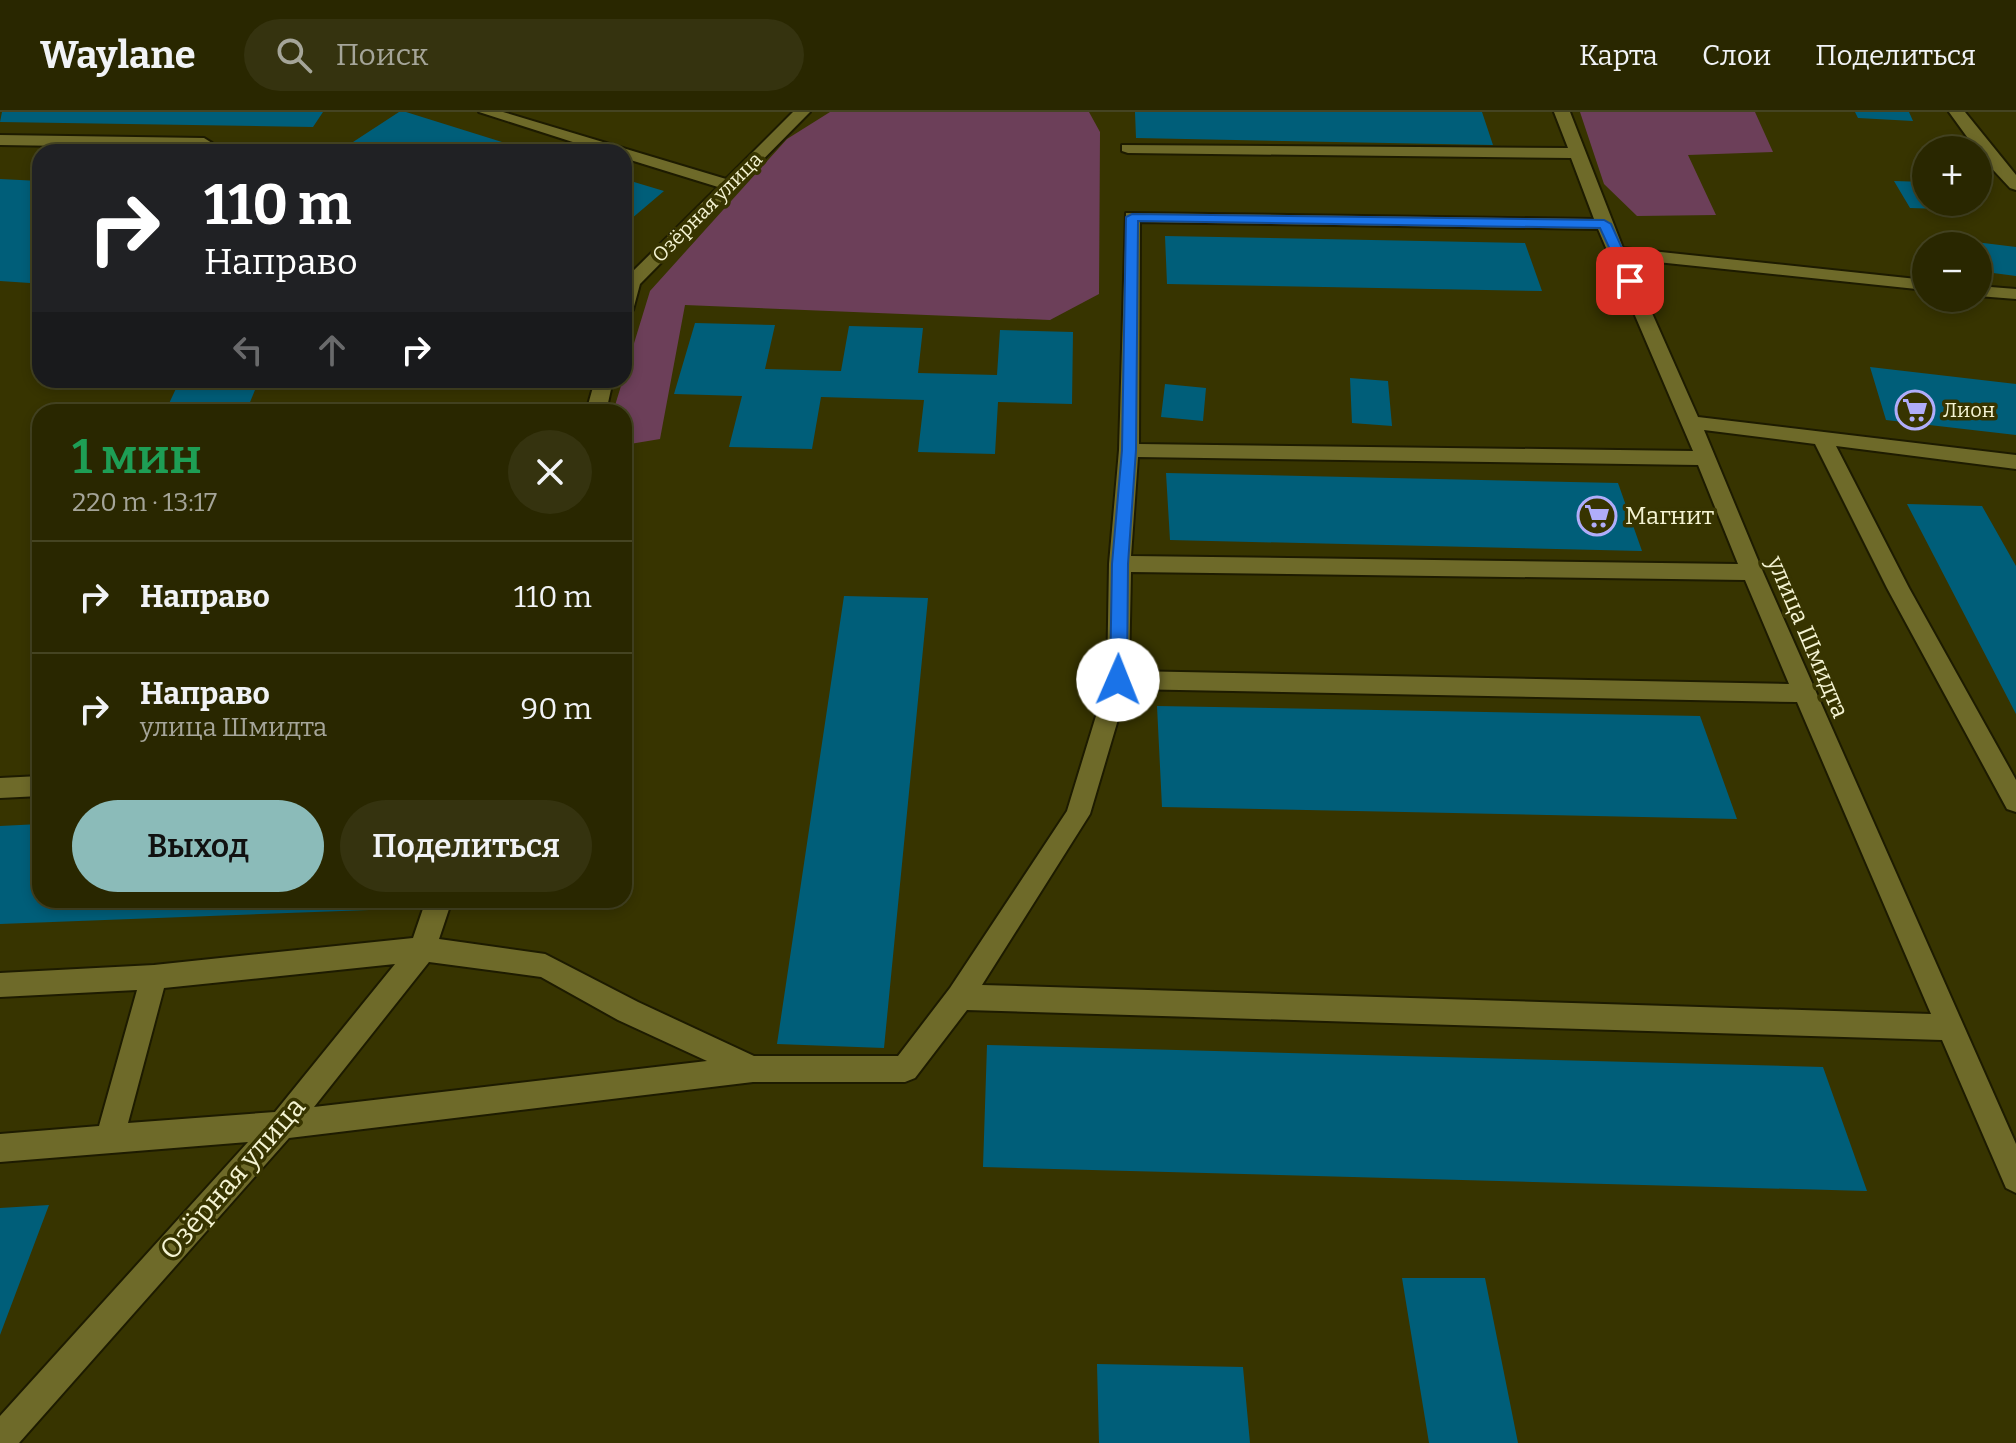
<!DOCTYPE html>
<html lang="ru">
<head>
<meta charset="utf-8">
<style>
	body { margin:0; font-family:Bitter,serif; background:#35330f; color:#f1f3f6; height:100vh; display:flex; flex-direction:column; font-size:30px; white-space:nowrap }
	* { box-sizing:border-box; margin:0 }
	p { font-size:26px; color:#a5a599 }
	.icon { flex:none; width:44px; height:44px; fill:none; stroke:currentColor; stroke-width:2; stroke-linecap:round; stroke-linejoin:round }
	.map { position:relative; flex:1; overflow:hidden }
	.drawer { position:absolute; left:32px; top:292px; width:600px; height:504px; display:flex; flex-direction:column; background:#292700; border-radius:24px; box-shadow:0 4px 12px #0003,0 0 0 2px #454422 }
	.drawer>* { flex:none }
	.hud { position:absolute; left:32px; top:32px; width:600px; height:244px; border-radius:24px; box-shadow:0 4px 12px #0003,0 0 0 2px #454422; background:#202124; color:#fff; overflow:hidden }
	.controls { position:absolute; left:1912px; top:24px; display:grid; gap:16px }
	.controls a { display:grid; place-items:center; width:80px; height:80px; border-radius:50%; background:#292700; box-shadow:0 4px 12px #0003,0 0 0 2px #454422; font-size:40px }
	.pin { position:absolute; display:grid; place-items:center; width:68px; height:68px; color:#fff; margin:-34px; border-radius:16px; box-shadow:0 4px 12px #0006 }
	.me { position:absolute; width:88px; margin:-44px; rotate:1deg; stroke-linejoin:round; filter:drop-shadow(0 0 6px #0008) }
	.turn { display:flex; align-items:center; gap:28px; height:168px; padding:0 40px; font-size:36px }
	.turn .icon { width:104px; height:104px; stroke-width:2.5 }
	.turn b { display:block; font-size:56px; line-height:68px }
	.lanes { display:flex; align-items:center; height:76px; padding:0 40px; background:#0003; justify-content:center; gap:40px; direction:ltr }
	.lanes .off { opacity:.35 }
	.round { display:grid; place-items:center; flex:none; width:84px; height:84px; border-radius:42px; background:#35330f }
	.head { display:flex; align-items:center; justify-content:space-between; height:136px; padding:0 40px }
	h1 { font-size:48px; font-weight:600; line-height:60px; color:#1e9e55 }
	.primary-button { display:flex; gap:16px; margin-top:auto; padding:16px 40px }
	.primary-button a { flex:1; height:92px; border-radius:48px; background:#8bbbb9; color:#111; font-size:32px; font-weight:600; line-height:92px; text-align:center }
	.primary-button a+a { background:#35330f; color:#f1f3f6 }
	ul { padding:0; list-style:none }
	li { display:flex; align-items:center; gap:24px; height:112px; padding:0 40px; border-top:2px solid #454422 }
	li div { flex:1 }
	li b { display:block; font-size:30px }
	li em { font-style:normal }
	header { display:flex; align-items:center; gap:48px; box-sizing:border-box; height:112px; padding:0 40px; background:#292700; border-bottom:2px solid #454422 }
	header strong { font-size:38px }
	nav { display:flex; gap:44px; margin-inline-start:auto; font-size:28px }
	.search { width:560px; height:72px; background:#35330f; display:flex; align-items:center; gap:20px; box-sizing:border-box; padding:0 28px; border-radius:44px; color:#a5a599; font-size:30px }
	.map>svg:first-child { display:block }
	.green { fill:#6c3f59 }
	.building { fill:#005e79 }
	.lines { fill:none; stroke-linecap:round; stroke-linejoin:round }
	.minor-casing { stroke:#1d1b00; stroke-width:4 }
	.minor { fill:#6e6a29; fill-rule:evenodd }
	.route { fill:#1a73e8; stroke:#114b97; stroke-width:2 }
	.labels { text-anchor:middle; stroke-width:7; stroke-linejoin:round; paint-order:stroke }
	.far-street-label { font-size:20px; fill:#f4f3d2; stroke:#373400 }
	.far-poi-label { font-size:20px; fill:#f4f3d2; stroke:#373400; text-anchor:start }
	.poi-label { font-size:24px; fill:#f4f3d2; stroke:#373400; text-anchor:start }
	.street-label { font-size:24px; fill:#f4f3d2; stroke:#373400 }
	.near-street-label { font-size:28px; fill:#f4f3d2; stroke:#373400 }
</style>
</head>
<body>
<header>
<strong>Waylane</strong>
<div class="search"><svg class="icon" aria-label="search" viewBox="0 0 24 24"><circle cx="10" cy="10" r="6"/><path d="M15 15l6 6"/></svg>Поиск</div>
<nav><a>Карта</a><a>Слои</a><a>Поделиться</a></nav>
</header>
<div class="map">
<svg width="2016" height="1331" viewBox="0 0 2016 1331">
	<rect width="100%" height="100%" fill="#373400"/>
	<!-- green -->
	<path class="green" d="M830,0h259l11,20 -1,162 -49,26 -365,-15 -25,134 -36,6v-33h-11l37,-121 137,-152z
		M1580,0h175l18,40 -85,3 28,60 -79,1 -33,-32z"/>
	<!-- building -->
	<path class="building" d="M2,0h321l-10,15 -313,-5z
		M399,0h7l128,40h-151l-30,-10z
		M1135,0h347l11,33 -357,-7z
		M1855,0h54l4,9 -55,-3z
		M0,67l40,2v90l-10,12 -30,-2z
		M624,67l40,12 -40,34z
		M1894,69l32,1v20h42l5,8 -63,-2z
		M1165,124l360,7 17,48 -375,-7z
		M1951,127l65,8v29l-38,-5v-25h-25z
		M695,211l80,2 -10,44 76,2 8,-45 74,2 -5,45 79,2 3,-45 73,2 -1,72 -74,-2 -3,52 -77,-2 6,-52 -103,-3 -9,52 -83,-2 13,-51 -68,-2z
		M1870,255l146,17v51l-130,-15z
		M1350,266l38,3 4,45 -40,-3z
		M180,268h79l-13,32h-81z
		M1165,272l41,4 -3,33 -42,-4z
		M1166,361l452,10 24,68 -472,-11z
		M1907,392l75,2 34,60v148z
		M844,484l84,2 -44,450 -107,-4z
		M1157,594l543,10 37,103 -575,-12z
		M40,712v76h332l-3,10 -369,14v-98z
		M987,933l836,22 44,124 -884,-24z
		M49,1093l-49,130v-127z
		M1402,1166h83l33,165h-89z
		M1097,1252l146,3 7,76h-151z"/>
	<g class="lines">
		<!-- minor casing -->
		<g class="minor-casing">
			<path id="minor" d="M479,0h24l223,67 67,-67h17l-170,172 -7,26 -9,5 2,-37 92,-91 -94,-29v-6h-20z
				M1554,0h16l53,136 303,32v10l-298,-31 70,158 318,38v14l-180,-23 73,142 107,192v32l-9,-3 -120,-221 -72,-144 -111,-14 59,142 253,572v49l-10,-5 -64,-148 -975,-30 -52,68 -10,4h-152l-464,56 -270,305h-19v-27l248,-274 -248,20v-28l99,-8 38,-136 -137,7v-24l154,-8 259,-27 13,-38h26l-13,39 106,15 93,48 116,54h144l52,-68 117,-177 40,-131 2,-116 10,-114 7,-237 468,6 -23,-61 -443,-5 -6,-2v-6l446,3zM1140,110l458,7 95,222 -554,-7zM1138,345l560,8 40,99 -607,-8zM1131,460l614,8 44,104 -660,-13zM1127,577l670,13 134,312 -949,-29 108,-171zM429,850l112,15 77,43 89,41 -393,46zM395,852l-120,148 -147,11 36,-135z
				M1949,0h16l51,63v15l-6,-2 -27,-29z
				M0,23l204,3 8,5 -2,9h-16l1,-4 -195,-3z
				M1978,174l38,3v10l-38,-3z
				M595,268h18l-7,32h-20z
				M40,664v20l-40,2v-20z"/>
		</g>
		<!-- minor -->
		<use href="#minor" class="minor"/>
	</g>
	<!-- route -->
	<path class="route" d="M1132,102l472,6 7,4 26,57 -11,3 -26,-56 -462,-7 -2,229 -8,114 -1,116 -9,6 -8,-6 2,-116 10,-114 4,-233z"/>
	<!-- icons -->
	<defs>
		<g id="supermarket-ring" transform="scale(2)"><circle r="9.5" fill="#373400" stroke="#b0adfa" stroke-width="1.5"/><path d="M-6-5.5h2.5l.6 2H6L4.5 2H-2.5L-4.4-4H-6ZM-1.5 3.2a1.3 1.3 0 1 0 .1 0ZM3 3.2a1.3 1.3 0 1 0 .1 0Z" fill="#b0adfa"/></g>
	</defs>
	<g fill-rule="evenodd">
		<use href="#supermarket-ring" x="1915" y="298"/>
		<use href="#supermarket-ring" x="1597" y="404"/>
	</g>
	<g class="labels">
		<!-- far-street labels -->
		<g class="far-street-label">
			<text transform="translate(707 95) rotate(-45)" y="7">Озёрная улица</text>
		</g>
		<!-- far-poi labels -->
		<g class="far-poi-label">
			<text x="1943" y="305">Лион</text>
		</g>
		<!-- poi labels -->
		<g class="poi-label">
			<text x="1625" y="412">Магнит</text>
		</g>
		<!-- street labels -->
		<g class="street-label">
			<text transform="translate(1808 525) rotate(67)" y="8">улица Шмидта</text>
		</g>
		<!-- near-street labels -->
		<g class="near-street-label">
			<text transform="translate(232 1066) rotate(-49)" y="10">Озёрная улица</text>
		</g>
	</g>
</svg>
<div class="controls">
<a>+</a>
<a>−</a>
</div>
<div class="pin" style="left:1630px;top:169px;background:#d93025"><svg class="icon" aria-label="arrive" viewBox="0 0 24 24"><path d="M6 21V4h12l-3 4 3 4H6"/></svg></div>
<svg class="me" style="left:1118px;top:568px" viewBox="-20 -20 40 40"><circle r="19" fill="#fff"/><path d="M0-13L10 11 0 6-10 11z" fill="#1a73e8"/></svg>
<div class="hud">
<div class="turn"><svg class="icon" aria-label="right" viewBox="0 0 24 24"><path d="M7 20v-9h11M14 6l5 5-5 5"/></svg><div><b>110 m</b>Направо</div></div>
<div class="lanes"><svg class="icon off" aria-label="left" viewBox="0 0 24 24"><path d="M17 20v-9H6M10 6l-5 5 5 5"/></svg><svg class="icon off" aria-label="ahead" viewBox="0 0 24 24"><path d="M12 20V5M6 11l6-6 6 6"/></svg><svg class="icon" aria-label="right" viewBox="0 0 24 24"><path d="M7 20v-9h11M14 6l5 5-5 5"/></svg></div>
</div>
<section class="drawer">
<div class="head"><div><h1>1 мин</h1><p>220 m · 13:17</p></div><a class="round"><svg class="icon" aria-label="close" viewBox="0 0 24 24"><path d="M6 6l12 12M18 6L6 18"/></svg></a></div>
<ul>
<li><svg class="icon" aria-label="right" viewBox="0 0 24 24"><path d="M7 20v-9h11M14 6l5 5-5 5"/></svg><div><b>Направо</b></div><em>110 m</em></li>
<li><svg class="icon" aria-label="right" viewBox="0 0 24 24"><path d="M7 20v-9h11M14 6l5 5-5 5"/></svg><div><b>Направо</b><p>улица Шмидта</p></div><em>90 m</em></li>
</ul>
<div class="primary-button"><a>Выход</a><a>Поделиться</a></div>
</section>
</div>
</body>
</html>
